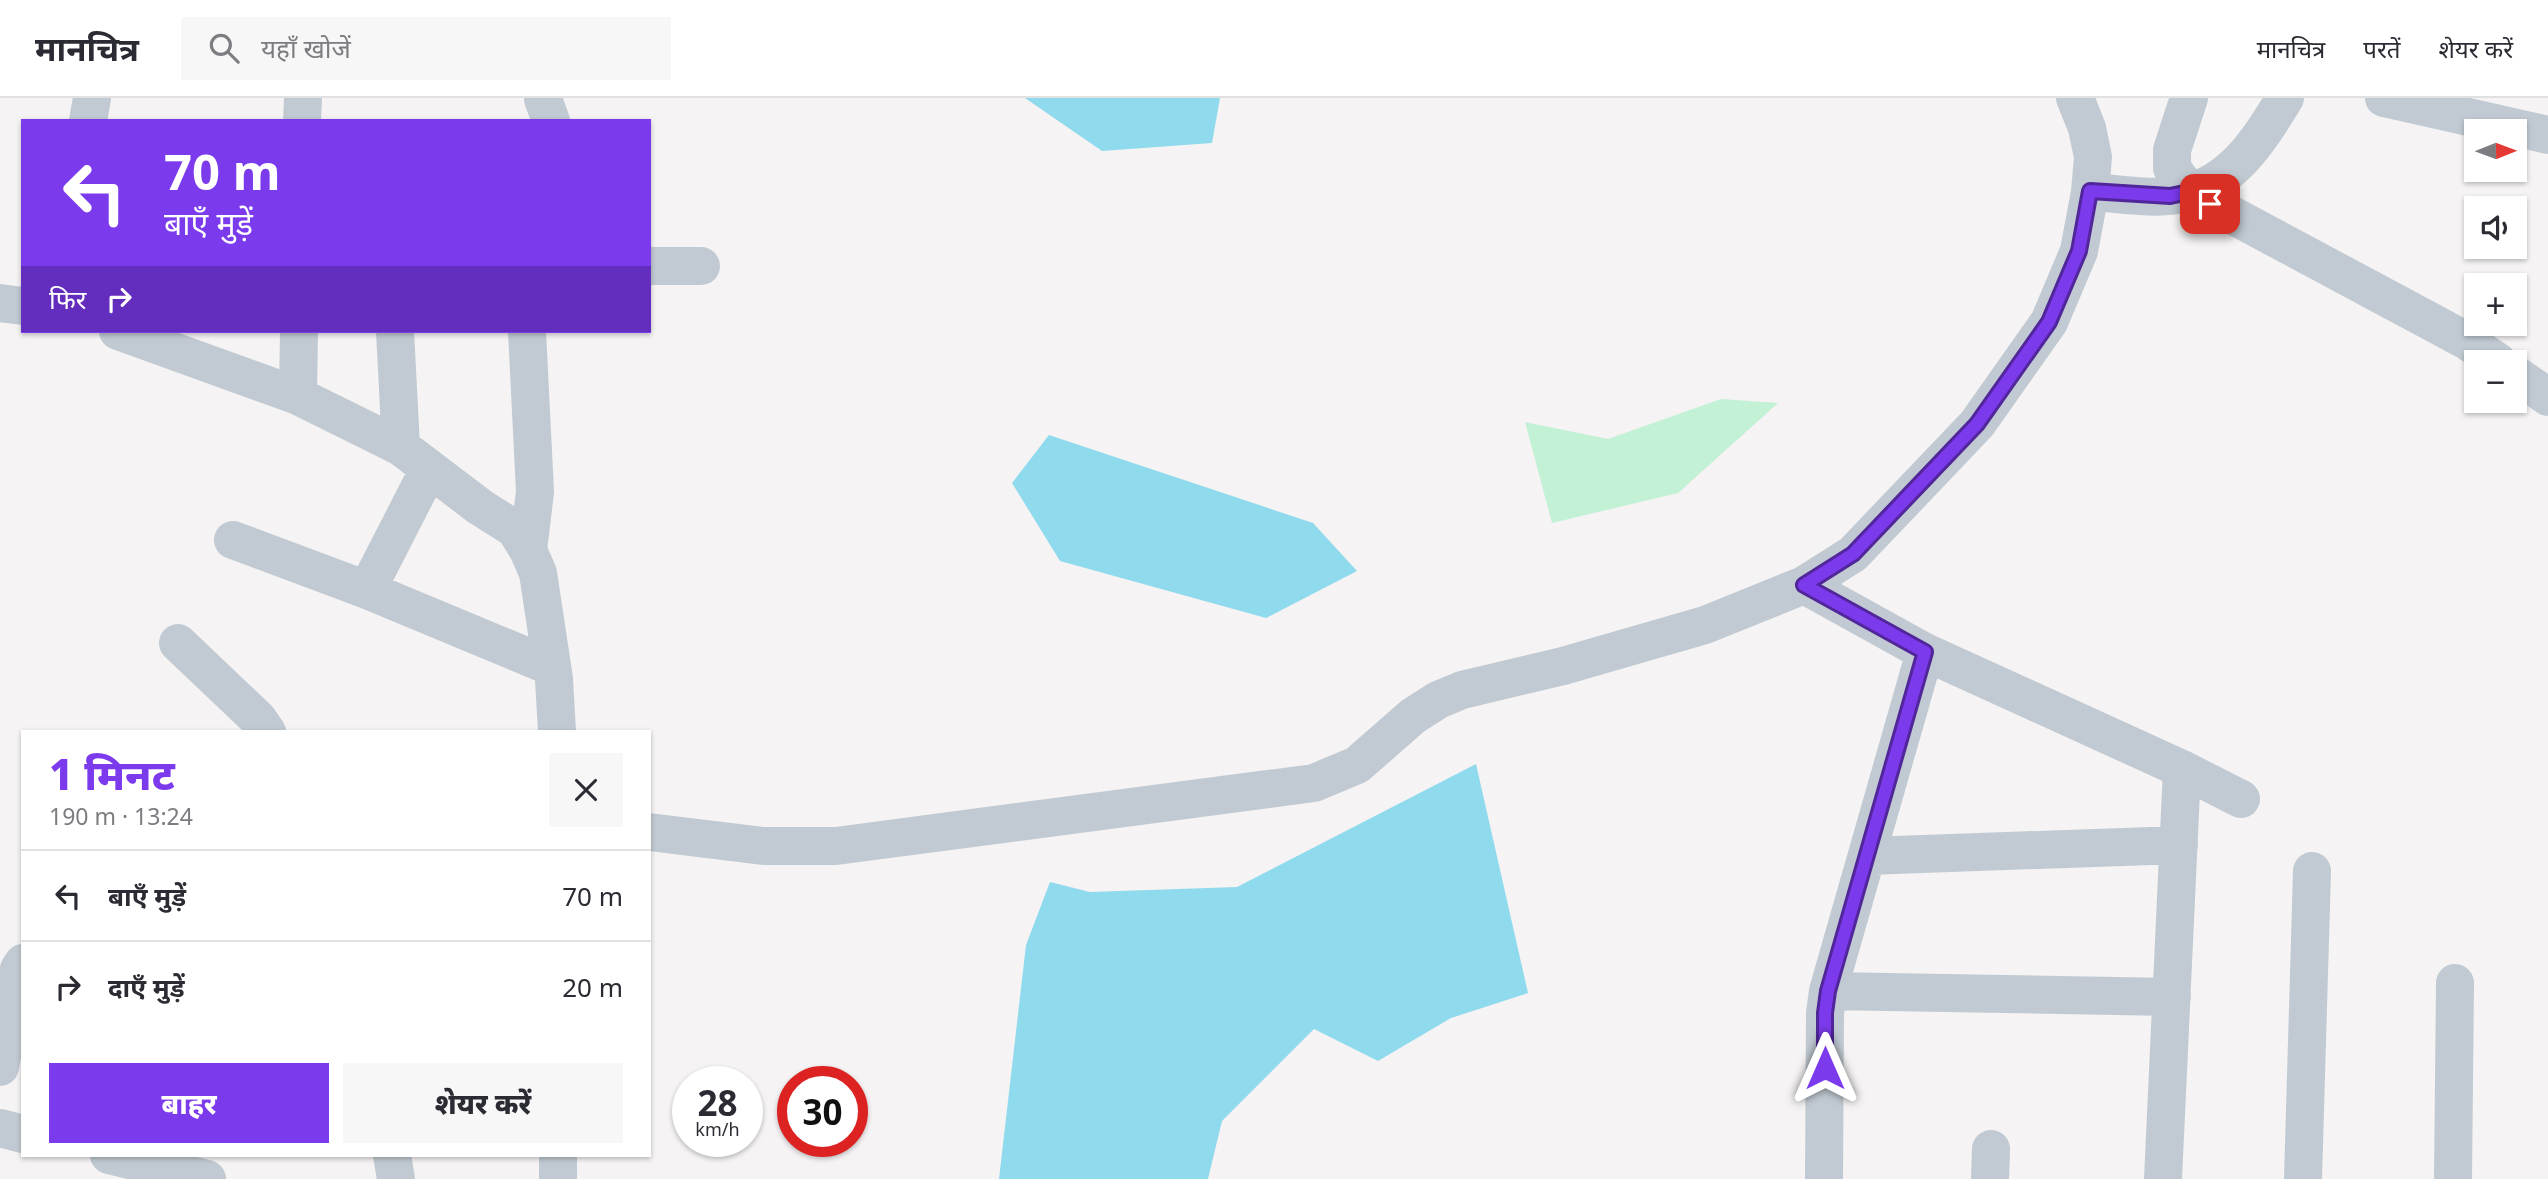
<!DOCTYPE html>
<html lang="hi">
<head>
<meta charset="utf-8">
<style>
	body { margin:0; font-family:"Noto Sans","Noto Sans Devanagari",sans-serif; background:#f7f7f7; color:#2b2b33; height:100vh; display:flex; flex-direction:column; font-size:26px; white-space:nowrap }
	* { box-sizing:border-box; margin:0 }
	p { font-size:23px; color:#7c7c81 }
	.icon { flex:none; width:38px; height:38px; fill:none; stroke:currentColor; stroke-width:2; stroke-linecap:round; stroke-linejoin:round }
	.map { position:relative; flex:1; overflow:hidden }
	.panel { position:absolute; left:21px; top:632px; width:630px; height:427px; display:flex; flex-direction:column; background:#fff; border-radius:0px; box-shadow:0 2px 5px #0004 }
	.panel>* { flex:none }
	.guide { position:absolute; left:21px; top:21px; width:630px; height:214px; border-radius:0px; box-shadow:0 2px 5px #0004; background:#7c3aed; color:#fff; overflow:hidden }
	.needle { width:46px; rotate:89deg }
	.tools { position:absolute; left:2464px; top:21px; display:grid; gap:14px }
	.tools a { display:grid; place-items:center; width:63px; height:63px; border-radius:0px; background:#fff; box-shadow:0 2px 5px #0004; font-size:35px }
	.speed { position:absolute; left:672px; top:968px; display:flex; gap:14px; font-size:35px; font-weight:700; text-align:center }
	.speed>* { display:grid; place-content:center; width:91px; height:91px; border-radius:50%; background:#fff; box-shadow:0 2px 5px #0004; line-height:1 }
	.speed small { font-size:18px; font-weight:400 }
	.speed .limit { border:10px solid #d22; background:#fff; color:#111 }
	.pin { position:absolute; display:grid; place-items:center; width:60px; height:60px; color:#fff; margin:-30px; border-radius:14px; box-shadow:0 4px 10px #0006 }
	.me { position:absolute; width:77px; margin:-38px; rotate:0deg; stroke-linejoin:round; filter:drop-shadow(0 0 5px #0008) }
	.turn { display:flex; align-items:center; gap:24px; height:147px; padding:0 28px; font-size:32px }
	.turn .icon { width:91px; height:91px; stroke-width:2.5 }
	.turn b { display:block; font-size:49px; line-height:60px }
	.then { display:flex; align-items:center; height:66px; padding:0 28px; background:#0003; gap:14px; font-size:26px }
	.round { display:grid; place-items:center; flex:none; width:74px; height:74px; border-radius:0px; background:#f7f7f7 }
	.overview { display:flex; align-items:center; justify-content:space-between; height:119px; padding:0 28px }
	h1 { font-size:42px; font-weight:800; line-height:52px; color:#7c3aed }
	.cta { display:flex; gap:14px; margin-top:auto; padding:14px 28px }
	.cta a { flex:1; height:80px; border-radius:0px; background:#7c3aed; color:#fff; font-size:28px; font-weight:800; line-height:80px; text-align:center }
	.cta a+a { background:#f7f7f7; color:#2b2b33 }
	ul { padding:0; list-style:none }
	li { display:flex; align-items:center; gap:21px; height:91px; padding:0 28px; border-top:2px solid #e1e1e2 }
	li div { flex:1 }
	li b { display:block; font-size:26px }
	li em { font-style:normal }
	header { display:flex; align-items:center; gap:42px; box-sizing:border-box; height:98px; padding:0 35px; background:#fff; border-bottom:2px solid #e1e1e2 }
	header strong { font-size:33px }
	nav { display:flex; gap:38px; margin-inline-start:auto; font-size:24px }
	.search { width:490px; height:63px; background:#f7f7f7; display:flex; align-items:center; gap:18px; box-sizing:border-box; padding:0 24px; border-radius:0px; color:#7c7c81; font-size:26px }
	.map>svg:first-child { display:block }
	.green { fill:#c3f1d5 }
	.water { fill:#90daee }
	.lines { fill:none; stroke-linecap:round; stroke-linejoin:round }
	.street { stroke:#c1cad2; stroke-width:38 }
	.route-casing { stroke:#51269a; stroke-width:18 }
	.route { stroke:#7c3aed; stroke-width:12 }
</style>
</head>
<body>
<header>
<strong>मानचित्र</strong>
<div class="search"><svg class="icon" aria-label="search" viewBox="0 0 24 24"><circle cx="10" cy="10" r="6"/><path d="M15 15l6 6"/></svg>यहाँ खोजें</div>
<nav><a>मानचित्र</a><a>परतें</a><a>शेयर करें</a></nav>
</header>
<div class="map">
<svg width="2548" height="1081" viewBox="0 0 2548 1081">
	<rect width="100%" height="100%" fill="#f5f3f3"/>
	<!-- green -->
	<path class="green" d="M1721,301l57,4 -100,90 -126,30 -27,-101 83,17z"/>
	<!-- water -->
	<path class="water" d="M1025,0h195l-8,45 -110,8z
		M1049,337l264,88 44,48 -91,47 -206,-57 -48,-78z
		M1476,666l52,229 -77,25 -73,43 -64,-32 -92,92 -14,58h-209l27,-234 24,-63 40,10 147,-5z"/>
	<g class="lines">
		<!-- street -->
		<path class="street" d="M2189,0l-17,52v18l17,24 278,149 31,21
			M2384,0l164,37
			M543,1l8,22
			M88,23l4,-23
			M302,23l1,-23
			M2090,94c26,1 55,7 81,4 58,-6 86,-53 114,-98
			M649,168h52
			M0,205l23,3
			M118,233l180,65 103,51 79,60 35,22 13,21 10,23 16,106 3,53
			M395,233l6,116
			M527,233l8,161 -7,58
			M2515,276l33,23
			M298,298l1,-65
			M233,442l134,50 185,77
			M1804,487l121,67 257,117 59,30
			M367,492l62,-121
			M178,545l80,76 9,13
			M649,734l114,14h73l478,-63 43,-18 56,-49 25,-16 24,-10 101,-24 142,-41 99,-40 49,-31 124,-130 72,-102 30,-71 11,-59 3,-35 -6,-29 -12,-30
			M1867,758l312,-11
			M1828,893l344,6
			M0,969l19,-98 4,-6
			M0,1030l23,6
			M109,1057l98,24
			M392,1057l4,24
			M558,1057v24
			M1824,1081l1,-166 3,-22 97,-339
			M1990,1081l1,-30
			M2163,1081l19,-410
			M2303,1081l9,-308
			M2453,1081l2,-196"/>
	</g>
	<g class="lines">
		<!-- route casing -->
		<g class="route-casing">
			<path id="route" d="M1825,970v-55l3,-22 97,-339 -121,-67 49,-31 124,-130 72,-102 30,-71 11,-60 80,5 19,-4 21,12"/>
		</g>
		<!-- route -->
		<use href="#route" class="route"/>
	</g>
</svg>
<div class="tools">
<a><svg class="needle" viewBox="-14 -14 28 28"><path d="M0-13l5 13h-10z" fill="#e53935"/><path d="M0 13l5-13h-10z" fill="#7c7c81"/></svg></a>
<a><svg class="icon" aria-label="sound" viewBox="0 0 24 24"><path d="M4 9h4l5-4v14l-5-4H4zM17 9q2 3 0 6"/></svg></a>
<a>+</a>
<a>−</a>
</div>
<div class="speed"><div>28<small>km/h</small></div><div class="limit">30</div></div>
<div class="pin" style="left:2210px;top:106px;background:#d93025"><svg class="icon" aria-label="arrive" viewBox="0 0 24 24"><path d="M6 21V4h12l-3 4 3 4H6"/></svg></div>
<svg class="me" style="left:1825px;top:970px" viewBox="-20 -20 40 40"><path d="M0-17L14 15 0 8-14 15z" fill="#7c3aed" stroke="#fff" stroke-width="4"/></svg>
<div class="guide">
<div class="turn"><svg class="icon" aria-label="left" viewBox="0 0 24 24"><path d="M17 20v-9H6M10 6l-5 5 5 5"/></svg><div><b>70 m</b>बाएँ मुड़ें</div></div>
<div class="then">फिर<svg class="icon" aria-label="right" viewBox="0 0 24 24"><path d="M7 20v-9h11M14 6l5 5-5 5"/></svg></div>
</div>
<section class="panel">
<div class="overview"><div><h1>1 मिनट</h1><p>190 m · 13:24</p></div><a class="round"><svg class="icon" aria-label="close" viewBox="0 0 24 24"><path d="M6 6l12 12M18 6L6 18"/></svg></a></div>
<ul>
<li><svg class="icon" aria-label="left" viewBox="0 0 24 24"><path d="M17 20v-9H6M10 6l-5 5 5 5"/></svg><div><b>बाएँ मुड़ें</b></div><em>70 m</em></li>
<li><svg class="icon" aria-label="right" viewBox="0 0 24 24"><path d="M7 20v-9h11M14 6l5 5-5 5"/></svg><div><b>दाएँ मुड़ें</b></div><em>20 m</em></li>
</ul>
<div class="cta"><a>बाहर</a><a>शेयर करें</a></div>
</section>
</div>
</body>
</html>
